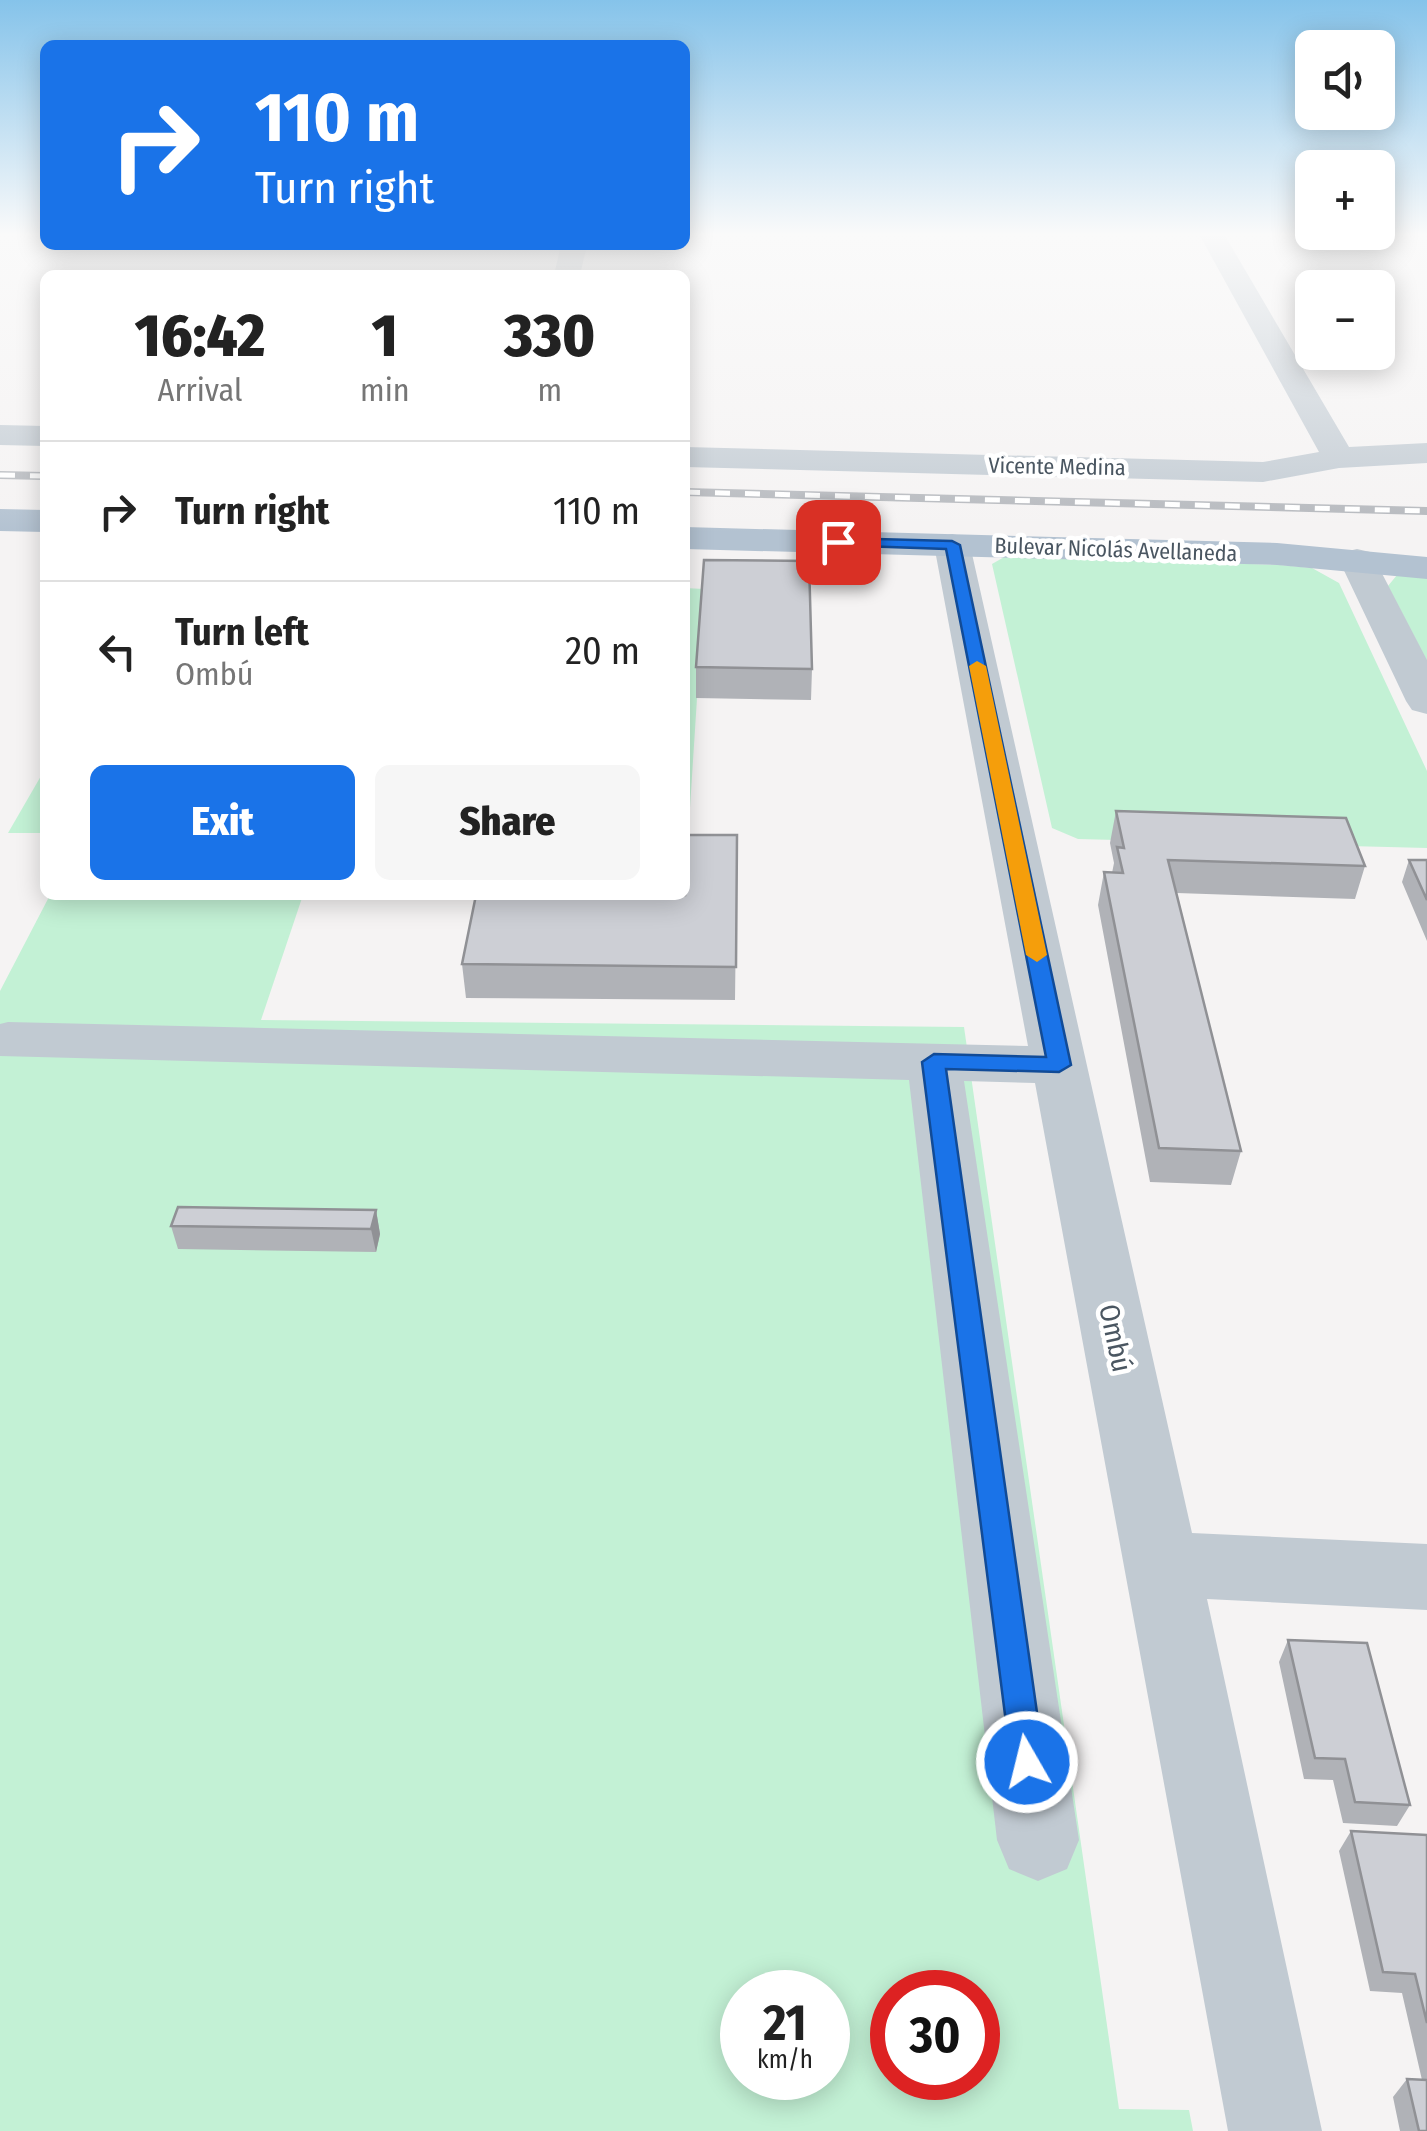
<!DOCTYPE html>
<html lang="en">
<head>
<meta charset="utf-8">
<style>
	body { margin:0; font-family:"Fira Sans Condensed",sans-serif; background:#f6f6f6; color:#222; height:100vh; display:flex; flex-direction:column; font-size:38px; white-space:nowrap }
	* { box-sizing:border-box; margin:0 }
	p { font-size:32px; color:#767676 }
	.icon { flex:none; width:55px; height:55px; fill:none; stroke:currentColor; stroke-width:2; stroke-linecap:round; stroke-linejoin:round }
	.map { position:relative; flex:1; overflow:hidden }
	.side { position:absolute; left:40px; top:270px; width:650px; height:630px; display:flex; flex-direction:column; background:#fff; border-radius:15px; box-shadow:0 5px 25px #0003 }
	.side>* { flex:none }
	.hud { position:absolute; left:40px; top:40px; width:650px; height:210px; border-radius:15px; box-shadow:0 5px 25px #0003; background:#1a73e8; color:#fff; overflow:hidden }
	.controls { position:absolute; left:1295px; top:30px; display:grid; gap:20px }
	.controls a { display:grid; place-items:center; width:100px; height:100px; border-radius:15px; background:#fff; box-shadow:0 5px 25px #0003; font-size:50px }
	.speed { position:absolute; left:720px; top:1970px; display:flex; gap:20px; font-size:50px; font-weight:700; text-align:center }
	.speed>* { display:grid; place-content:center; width:130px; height:130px; border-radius:50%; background:#fff; box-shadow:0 5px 25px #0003; line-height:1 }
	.speed small { font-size:25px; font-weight:400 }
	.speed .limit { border:15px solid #d22; background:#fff; color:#111 }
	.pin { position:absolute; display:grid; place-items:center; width:85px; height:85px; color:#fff; margin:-42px; border-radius:20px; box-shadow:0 5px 15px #0006 }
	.me { position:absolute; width:110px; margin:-55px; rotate:352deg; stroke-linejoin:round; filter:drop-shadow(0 0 8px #0008) }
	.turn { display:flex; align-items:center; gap:35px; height:210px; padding:0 50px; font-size:45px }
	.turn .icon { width:130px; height:130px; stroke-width:2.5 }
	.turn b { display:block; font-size:70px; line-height:85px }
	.eta { display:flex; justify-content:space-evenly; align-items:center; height:170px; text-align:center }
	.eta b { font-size:60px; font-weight:800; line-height:70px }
	.primary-button { display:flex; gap:20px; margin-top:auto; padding:20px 50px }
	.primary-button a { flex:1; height:115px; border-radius:15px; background:#1a73e8; color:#fff; font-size:40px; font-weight:800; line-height:115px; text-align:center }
	.primary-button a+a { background:#f6f6f6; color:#222 }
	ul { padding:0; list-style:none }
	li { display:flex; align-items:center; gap:30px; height:140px; padding:0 50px; border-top:2px solid #e0e0e0 }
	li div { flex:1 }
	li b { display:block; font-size:38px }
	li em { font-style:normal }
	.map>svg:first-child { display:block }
	.green { fill:#c3f1d5; fill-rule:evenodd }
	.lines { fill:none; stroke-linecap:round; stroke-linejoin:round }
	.minor { fill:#c1cad2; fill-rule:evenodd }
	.major { fill:#b3c2d1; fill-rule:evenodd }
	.rail-casing { stroke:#b5b8bd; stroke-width:8 }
	.rail { stroke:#fff; stroke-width:5; stroke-dasharray:15; stroke-linecap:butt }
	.wall { fill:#b0b2b7 }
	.shaded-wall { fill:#909195 }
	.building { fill:#cdcfd5; stroke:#909195; stroke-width:2.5 }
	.route { fill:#1a73e8; stroke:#114b97; stroke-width:2.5 }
	.slow { fill:#f59e0b }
	.labels { text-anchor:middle; stroke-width:9; stroke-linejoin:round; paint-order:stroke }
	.far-street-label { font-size:22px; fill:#4a5661; stroke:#fff }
	.street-label { font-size:28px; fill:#4a5661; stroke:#fff }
</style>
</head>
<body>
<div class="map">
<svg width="1427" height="2131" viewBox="0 0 1427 2131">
	<rect width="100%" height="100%" fill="#f5f3f3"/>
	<!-- green -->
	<path class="green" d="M1006,556l274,9 32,3 27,15 88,188v77l-349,-9 -26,-11 -60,-264z
		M1397,575h30v86l-39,-75z
		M685,588l19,1 -16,250h-3z
		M45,769v64h-37z
		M50,895h253l-42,125 703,7 155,1082 70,1 4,21h-1193v-1140zM742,1992h86v86h-86zM892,1992h86v86h-86z"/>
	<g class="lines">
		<!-- minor -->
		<path class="minor" d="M1199,234h25l125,213 78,-4v20l-88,5 -76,14 -578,-15v-20l578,15 56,-10z
			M561,245h26l-7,30h-26z
			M0,425l45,1v20l-45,-1z
			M952,534l13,3 5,8 222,988 235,11v66l-220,-11 115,532h-94l-193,-1048 -71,-2 115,759 -12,29 -29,12 -29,-12 -12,-29 -88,-760 -909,-24v-32l8,-2 1020,24 -94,-501 5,-8z
			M1357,549l13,3 5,8 52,100v54l-15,-4 -6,-9 -67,-141 5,-8z"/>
		<!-- major -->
		<path class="major" d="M0,509l45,1v22l-45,-1z
			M685,527l592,16 150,14v22l-150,-14 -592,-16z"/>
		<!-- rail casing -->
		<g class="rail-casing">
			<path id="rail" d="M0,475l45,1
				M685,492l742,19"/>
		</g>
		<!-- rail -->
		<use href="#rail" class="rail"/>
	</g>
	<!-- wall -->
	<path class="wall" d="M696,667l116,2 -1,31 -115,-2z
		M1116,811l249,55 -10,33 -178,-6 64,258 -10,34 -81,-3 -52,-277 6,-33 8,1 2,-10 -4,-20z
		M737,835l-2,165 -269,-2 -4,-34z
		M1409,860h18v81l-25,-59z
		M376,1210l4,24 -4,18 -198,-3 -7,-23z
		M1288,1640l122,165 -13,21 -54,-3 -10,-43 -29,-1 -25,-117z
		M1351,1831l76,4v296h-27l-7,-34 14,-18 15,1 -20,-87 -32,-2 -31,-140z"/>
	<!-- shaded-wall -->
	<path class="shaded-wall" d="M376,1210l4,24 -4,18 -5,-23z"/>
	<!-- building -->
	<path class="building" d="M704,560l105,1 3,108 -116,-2z
		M1116,811l230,7 19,48 -197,-6 73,291 -82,-3 -55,-276 19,1 -6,-26 7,1z
		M685,835h52l-1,132 -274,-3 14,-69h209z
		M1409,860h18v40z
		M178,1207l198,3 -5,19 -200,-3z
		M1288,1640l79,3 43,162 -55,-3 -10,-43 -30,-1z
		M1351,1831l76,4v188l-12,-49 -32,-2z
		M1407,2079l20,1v51h-8z"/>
	<!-- sky -->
	<linearGradient id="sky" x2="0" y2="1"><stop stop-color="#85c3ea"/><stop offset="0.44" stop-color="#fafafa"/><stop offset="1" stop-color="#fafafa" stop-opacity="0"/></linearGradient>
	<rect width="1427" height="533" fill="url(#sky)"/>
	<!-- route -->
	<path class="route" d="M838,538l114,3 8,4 111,520 -12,7 -113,-3 98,693 -5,12 -12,5 -11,-5 -5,-12 -89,-700 12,-8 112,3 -100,-508 -114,-4 -2,-3z"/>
	<!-- slow -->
	<path class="slow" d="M977,661l9,5 61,289 -10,7 -11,-7 -57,-289z"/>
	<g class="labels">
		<!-- far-street labels -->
		<g class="far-street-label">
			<text transform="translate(1057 466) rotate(1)" y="8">Vicente Medina</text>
			<text transform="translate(1116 549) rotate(2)" y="8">Bulevar Nicolás Avellaneda</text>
		</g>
		<!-- street labels -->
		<g class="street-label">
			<text transform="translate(1116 1338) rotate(78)" y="10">Ombú</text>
		</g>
	</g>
</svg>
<div class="controls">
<a><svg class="icon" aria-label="sound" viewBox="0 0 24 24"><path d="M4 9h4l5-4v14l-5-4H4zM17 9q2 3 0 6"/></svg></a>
<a>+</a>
<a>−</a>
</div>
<div class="speed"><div>21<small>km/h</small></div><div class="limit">30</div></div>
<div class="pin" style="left:838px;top:542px;background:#d93025"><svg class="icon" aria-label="arrive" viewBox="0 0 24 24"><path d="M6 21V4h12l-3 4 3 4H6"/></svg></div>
<svg class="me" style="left:1027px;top:1762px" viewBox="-20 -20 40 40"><circle r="17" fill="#1a73e8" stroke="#fff" stroke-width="3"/><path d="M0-11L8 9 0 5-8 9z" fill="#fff"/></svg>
<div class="hud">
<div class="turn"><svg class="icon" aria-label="right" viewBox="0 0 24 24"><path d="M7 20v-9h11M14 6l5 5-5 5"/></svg><div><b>110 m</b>Turn right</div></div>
</div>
<section class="side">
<div class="eta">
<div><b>16:42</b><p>Arrival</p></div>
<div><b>1</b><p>min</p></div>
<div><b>330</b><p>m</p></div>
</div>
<ul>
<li><svg class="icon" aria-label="right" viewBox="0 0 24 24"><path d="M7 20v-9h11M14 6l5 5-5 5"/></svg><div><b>Turn right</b></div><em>110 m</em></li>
<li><svg class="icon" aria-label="left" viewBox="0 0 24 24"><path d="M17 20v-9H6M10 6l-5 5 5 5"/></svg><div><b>Turn left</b><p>Ombú</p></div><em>20 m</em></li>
</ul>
<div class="primary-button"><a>Exit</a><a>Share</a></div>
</section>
</div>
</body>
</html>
